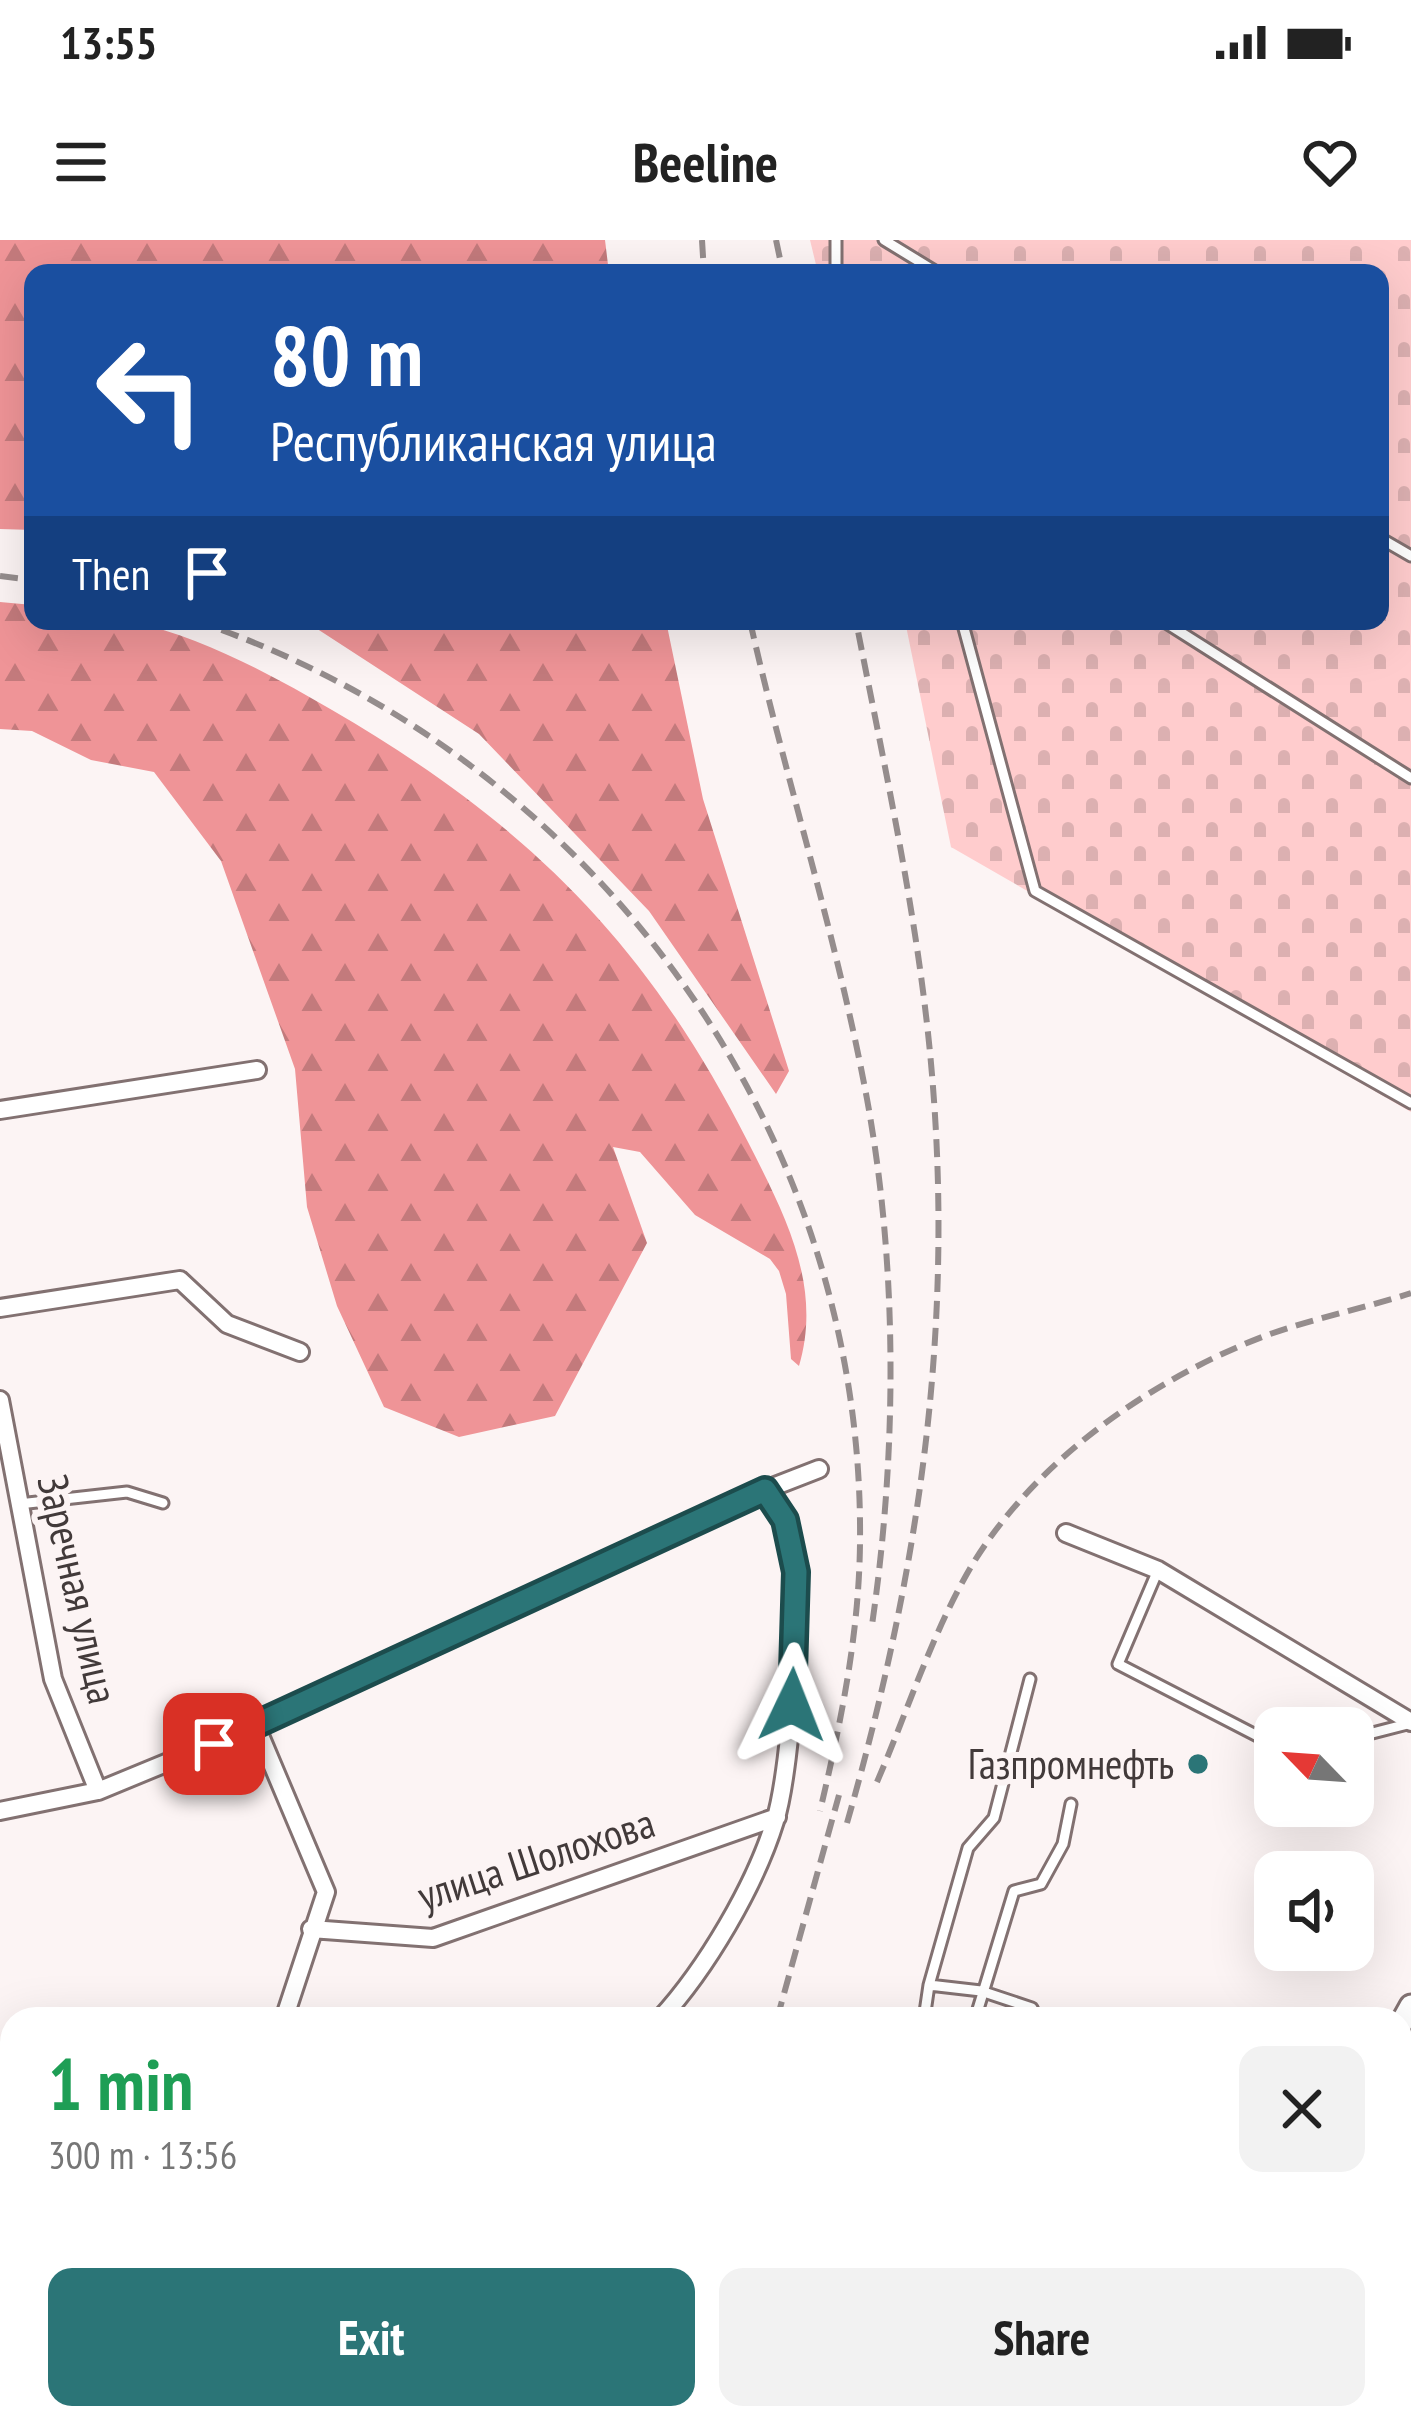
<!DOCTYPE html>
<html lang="en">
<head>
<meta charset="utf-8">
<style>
	body { margin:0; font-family:"PT Sans Narrow",sans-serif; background:#f2f2f2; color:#222; height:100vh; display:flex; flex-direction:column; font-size:45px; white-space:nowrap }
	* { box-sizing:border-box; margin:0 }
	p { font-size:39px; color:#767676 }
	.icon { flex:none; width:66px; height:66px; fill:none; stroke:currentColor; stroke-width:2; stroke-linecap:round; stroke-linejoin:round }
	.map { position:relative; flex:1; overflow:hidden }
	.panel { position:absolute; left:0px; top:1767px; width:1413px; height:423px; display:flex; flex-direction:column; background:#fff; border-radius:36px 36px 0 0; box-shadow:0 12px 48px #0002 }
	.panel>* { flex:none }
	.guide { position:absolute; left:24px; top:24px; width:1365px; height:366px; border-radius:24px; box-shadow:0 12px 48px #0002; background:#1a4fa0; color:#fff; overflow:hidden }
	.needle { width:78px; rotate:295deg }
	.fabs { position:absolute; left:1254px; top:1467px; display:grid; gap:24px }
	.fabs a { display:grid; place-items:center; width:120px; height:120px; border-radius:24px; background:#fff; box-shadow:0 12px 48px #0002; font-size:60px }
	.pin { position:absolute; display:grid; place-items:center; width:102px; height:102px; color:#fff; margin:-51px; border-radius:24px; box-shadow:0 6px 18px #0006 }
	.me { position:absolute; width:132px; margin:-66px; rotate:2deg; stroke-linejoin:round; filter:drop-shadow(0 0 9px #0008) }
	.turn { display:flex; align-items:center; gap:42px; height:252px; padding:0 48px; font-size:54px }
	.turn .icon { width:156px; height:156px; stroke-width:2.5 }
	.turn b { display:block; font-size:84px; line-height:102px }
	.then { display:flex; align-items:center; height:114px; padding:0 48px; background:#0003; gap:24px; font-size:45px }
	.round { display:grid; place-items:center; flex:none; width:126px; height:126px; border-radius:24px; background:#f2f2f2 }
	.head { display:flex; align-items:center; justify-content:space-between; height:204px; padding:0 48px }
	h1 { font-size:72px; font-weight:800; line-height:90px; color:#1e9e55 }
	.cta { display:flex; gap:24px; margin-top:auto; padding:24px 48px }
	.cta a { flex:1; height:138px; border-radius:24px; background:#2b7577; color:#fff; font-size:48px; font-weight:800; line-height:138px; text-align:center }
	.cta a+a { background:#f2f2f2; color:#222 }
	.status { display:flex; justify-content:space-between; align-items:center; height:84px; padding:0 60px; background:#fff; direction:ltr }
	.status svg { height:33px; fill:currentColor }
	header { display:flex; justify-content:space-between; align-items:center; height:156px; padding:0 48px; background:#fff; font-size:54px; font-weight:800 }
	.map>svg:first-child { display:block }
	.forest { fill:url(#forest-firs) }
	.cemetery { fill:url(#cemetery-stones) }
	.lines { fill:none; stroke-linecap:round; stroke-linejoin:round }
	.service-casing { stroke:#827171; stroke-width:15 }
	.minor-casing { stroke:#827171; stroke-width:22 }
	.tertiary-casing { stroke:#827171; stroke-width:27 }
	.service { stroke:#fff; stroke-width:9 }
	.minor { stroke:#fff; stroke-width:16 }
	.tertiary { stroke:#fff; stroke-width:21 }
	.rail { stroke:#958d8d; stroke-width:6; stroke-dasharray:18 9; stroke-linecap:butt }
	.route-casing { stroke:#1c4c4d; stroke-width:30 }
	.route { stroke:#2b7577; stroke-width:21 }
	.poi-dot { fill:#2b7577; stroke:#fcf4f4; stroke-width:4.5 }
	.labels { text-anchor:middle; stroke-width:12; stroke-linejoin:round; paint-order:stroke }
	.street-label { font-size:42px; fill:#423a3a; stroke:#fcf4f4 }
	.poi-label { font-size:42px; fill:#423a3a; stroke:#fcf4f4; text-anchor:end }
</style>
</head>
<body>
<div class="status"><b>13:55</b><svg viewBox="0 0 49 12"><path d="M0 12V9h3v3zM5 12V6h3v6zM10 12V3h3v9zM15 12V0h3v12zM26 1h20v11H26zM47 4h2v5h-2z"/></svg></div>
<header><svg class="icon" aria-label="menu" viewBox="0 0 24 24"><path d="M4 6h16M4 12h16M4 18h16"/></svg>Beeline<svg class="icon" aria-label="heart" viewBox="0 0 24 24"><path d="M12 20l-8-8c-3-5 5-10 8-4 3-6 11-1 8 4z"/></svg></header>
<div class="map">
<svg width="1411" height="2189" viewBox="0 0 1411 2189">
	<defs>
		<pattern id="forest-firs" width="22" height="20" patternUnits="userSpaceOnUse" patternTransform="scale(3)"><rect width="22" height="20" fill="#ef9497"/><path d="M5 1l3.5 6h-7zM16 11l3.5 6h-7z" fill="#c37a7c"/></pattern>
		<pattern id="cemetery-stones" width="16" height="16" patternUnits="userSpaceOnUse" patternTransform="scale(3)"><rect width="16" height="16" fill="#ffcccd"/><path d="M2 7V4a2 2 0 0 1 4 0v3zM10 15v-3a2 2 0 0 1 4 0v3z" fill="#dcb0b1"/></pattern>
	</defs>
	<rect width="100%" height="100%" fill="#fcf4f4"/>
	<!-- forest -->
	<path class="forest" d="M0,0h605l4,33h-576v257l-33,-1z
		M0,362l33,3v16c32,0 69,-5 100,1 69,15 139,53 199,88 194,113 314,231 416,432 36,71 75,143 51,224l-8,-7 -5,-65 -7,-23 -9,-12 -75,-44 -55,-63 -27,-5 34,96 -92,173 -96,21 -75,-30 -47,-101 -30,-99 -12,-138 -74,-208 -67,-89 -63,-12 -59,-29 -32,-2z
		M305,381h361l37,178 86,272 -13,23 -127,-183 -170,-177z
		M432,2178h99l-3,11h-99z"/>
	<!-- cemetery -->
	<path class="cemetery" d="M810,0h601v872l-460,-265 -46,-226h475v-348h-562z"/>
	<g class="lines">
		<!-- service casing -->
		<g class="service-casing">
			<path id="service" d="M884,0l54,33
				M836,33v-33
				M1380,298l31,18
				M962,381l73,270 376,212
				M1163,381l248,157
				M19,1264l108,-12 36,11
				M1158,1330l-40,94 157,81
				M1353,1498l58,-15
				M929,1745l52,6 51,17 5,11
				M924,1779l5,-34 39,-137 26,-30 36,-139
				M975,1779l39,-128 27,-7 22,-40 8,-40
				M1298,2178l6,11
				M825,2189l3,-11
				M883,2189l3,-11"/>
		</g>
		<!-- minor casing -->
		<g class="minor-casing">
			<path id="minor" d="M0,870l257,-40
				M0,1068l180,-28 47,44 73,28
				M0,1160l53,279 45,112
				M1066,1293l92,37 253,152
				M256,1486l70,166 -42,127
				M0,1571l98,-20 158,-65 509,-236 54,-21
				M311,1689l122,9 344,-121
				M660,1779c46,-50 95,-133 115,-198 17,-54 31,-250 10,-301 -4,-10 -14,-21 -20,-30
				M1401,1974l10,5
				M160,2189l3,-11
				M532,2189l4,-11"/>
		</g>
		<!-- tertiary casing -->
		<g class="tertiary-casing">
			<path id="tertiary" d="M1401,1784l10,-18
				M1167,2189l7,-11"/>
		</g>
		<!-- service -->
		<use href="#service" class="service"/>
		<!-- minor -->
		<use href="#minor" class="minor"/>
		<!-- tertiary -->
		<use href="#tertiary" class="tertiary"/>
		<!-- rail -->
		<path class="rail" d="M702,0l2,33
			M776,0l7,33
			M0,336l33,4
			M196,381c392,132 669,505 664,922 -1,92 -19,179 -40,268
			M750,381c36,160 87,316 117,478 31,170 30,354 5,526
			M877,1542c31,-72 55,-149 95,-217 64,-105 177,-184 290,-228 48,-18 100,-28 149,-44
			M847,1583c70,-244 106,-482 86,-736 -12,-157 -47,-312 -77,-466
			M777,1779l62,-224
			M677,2189l3,-11"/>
	</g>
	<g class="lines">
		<!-- route casing -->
		<g class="route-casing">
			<path id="route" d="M214,1504l551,-254 20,30 11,52 -4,133"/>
		</g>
		<!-- route -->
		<use href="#route" class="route"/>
	</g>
	<!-- markers -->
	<circle class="poi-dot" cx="1198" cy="1524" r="12"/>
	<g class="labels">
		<!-- street labels -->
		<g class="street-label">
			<text transform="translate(78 1349) rotate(77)" y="15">Заречная улица</text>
			<text transform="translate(536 1619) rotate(-18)" y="15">улица Шолохова</text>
		</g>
		<!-- poi labels -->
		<g class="poi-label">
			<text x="1174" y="1539">Газпромнефть</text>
		</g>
	</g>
</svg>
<div class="fabs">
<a><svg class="needle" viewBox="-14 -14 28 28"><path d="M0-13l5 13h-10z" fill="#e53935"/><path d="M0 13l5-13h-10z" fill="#767676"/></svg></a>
<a><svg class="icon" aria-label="sound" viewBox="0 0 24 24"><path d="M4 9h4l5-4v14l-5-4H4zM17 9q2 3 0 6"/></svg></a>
</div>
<div class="pin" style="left:214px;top:1504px;background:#d93025"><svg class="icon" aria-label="arrive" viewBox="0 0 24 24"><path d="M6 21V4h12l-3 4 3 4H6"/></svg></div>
<svg class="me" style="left:792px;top:1465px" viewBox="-20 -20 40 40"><path d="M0-17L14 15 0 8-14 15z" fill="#2b7577" stroke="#fff" stroke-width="4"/></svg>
<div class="guide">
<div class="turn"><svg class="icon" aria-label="left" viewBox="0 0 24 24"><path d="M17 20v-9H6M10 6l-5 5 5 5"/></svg><div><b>80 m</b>Республиканская улица</div></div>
<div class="then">Then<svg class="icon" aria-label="arrive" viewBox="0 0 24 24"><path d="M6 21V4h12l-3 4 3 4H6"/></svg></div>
</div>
<section class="panel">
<div class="head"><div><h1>1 min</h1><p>300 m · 13:56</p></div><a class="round"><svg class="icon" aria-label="close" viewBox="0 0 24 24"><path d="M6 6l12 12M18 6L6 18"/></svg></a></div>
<div class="cta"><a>Exit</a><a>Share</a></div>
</section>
</div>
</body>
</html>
